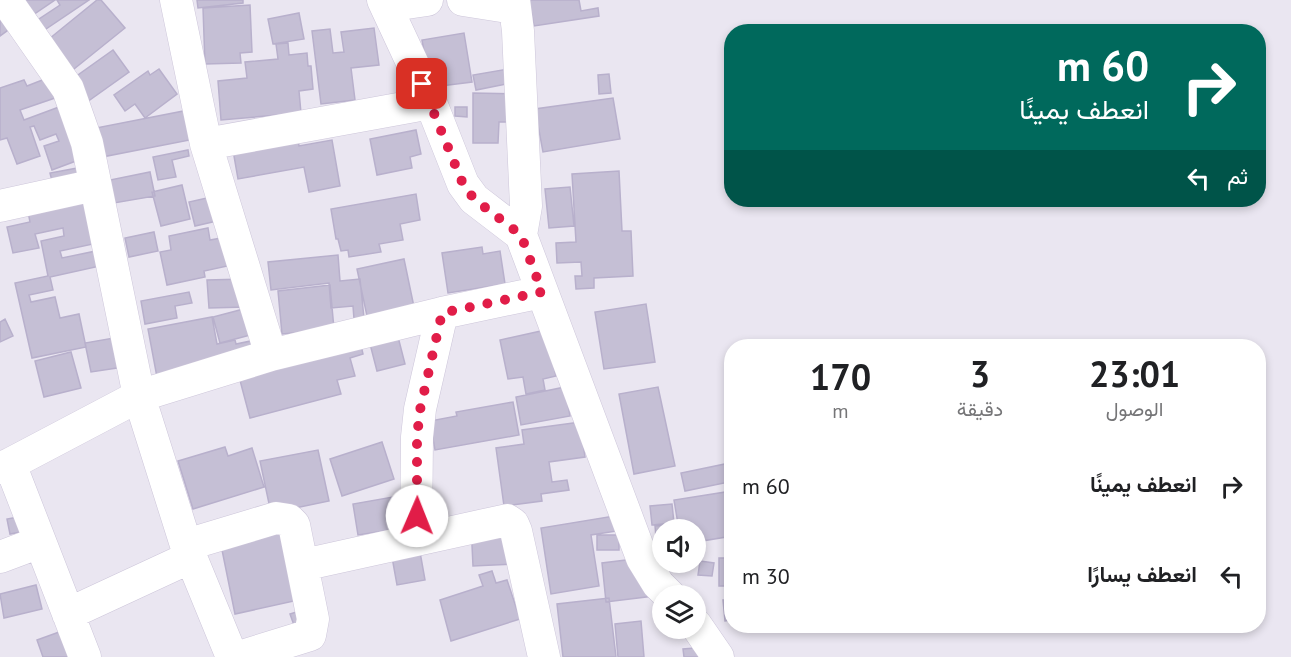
<!DOCTYPE html>
<html lang="ar">
<head>
<meta charset="utf-8">
<style>
	body { margin:0; font-family:"PT Sans",Vazirmatn,sans-serif; background:#f2f2f2; color:#202124; direction:rtl; height:100vh; display:flex; flex-direction:column; font-size:22px; white-space:nowrap }
	* { box-sizing:border-box; margin:0 }
	p { font-size:20px; color:#757577 }
	.icon { flex:none; width:33px; height:33px; fill:none; stroke:currentColor; stroke-width:2; stroke-linecap:round; stroke-linejoin:round }
	.map { position:relative; flex:1; overflow:hidden; direction:ltr }
	.side { position:absolute; left:724px; top:339px; width:542px; height:294px; display:flex; flex-direction:column; background:#fff; border-radius:24px; box-shadow:0 3px 9px #0003; direction:rtl }
	.side>* { flex:none }
	.banner { position:absolute; left:724px; top:24px; width:542px; height:183px; border-radius:24px; box-shadow:0 3px 9px #0003; direction:rtl; background:#00695c; color:#fff; overflow:hidden }
	.controls { position:absolute; left:652px; top:519px; display:grid; gap:12px }
	.controls a { display:grid; place-items:center; width:54px; height:54px; border-radius:50%; background:#fff; box-shadow:0 3px 9px #0003; font-size:30px }
	.pin { position:absolute; display:grid; place-items:center; width:51px; height:51px; color:#fff; margin:-26px; border-radius:12px; box-shadow:0 3px 9px #0006 }
	.me { position:absolute; width:66px; margin:-33px; rotate:1deg; stroke-linejoin:round; filter:drop-shadow(0 0 4px #0008) }
	.turn { display:flex; align-items:center; gap:21px; height:126px; padding:0 18px; font-size:27px }
	.turn .icon { width:78px; height:78px; stroke-width:2.5 }
	.turn b { display:block; font-size:42px; line-height:51px }
	.then { display:flex; align-items:center; height:57px; padding:0 18px; background:#0003; gap:12px; font-size:22px }
	.eta { display:flex; justify-content:space-evenly; align-items:center; height:102px; text-align:center }
	.eta b { font-size:36px; font-weight:600; line-height:42px }
	ul { padding:0; list-style:none }
	li { display:flex; align-items:center; gap:18px; height:90px; padding:0 18px }
	li div { flex:1 }
	li b { display:block; font-size:22px }
	li em { font-style:normal }
	.map>svg:first-child { display:block }
	.building { fill:#c5bfd5; stroke:#b8b0cc; stroke-width:1.5 }
	.lines { fill:none; stroke-linecap:round; stroke-linejoin:round }
	.minor-casing { stroke:#cdc6da; stroke-width:33 }
	.minor { stroke:#fff; stroke-width:32 }
	.route { stroke:#e11d48; stroke-width:10; stroke-dasharray:0 18 }
</style>
</head>
<body>
<div class="map">
<svg width="1291" height="657" viewBox="0 0 1291 657">
	<rect width="100%" height="100%" fill="#eae6f1"/>
	<!-- building -->
	<path class="building" d="M19,0h36l-25,17z
		M57,0h32l-46,31 -7,-10 24,-16z
		M97,0h4l24,28 -56,45 -25,-30z
		M197,0h46v3l-45,5z
		M529,0h50l2,11 17,-3 1,8 -65,10z
		M0,4l15,21 -15,11z
		M250,5l2,47 -12,1 1,10 -36,1 -2,-56z
		M299,13l5,26 -31,5 -5,-25z
		M374,28l5,37 -28,3 4,32 -34,4 -9,-73 18,-2 3,24 11,-1 -3,-20z
		M464,33l8,49 -31,4 -5,-26 -10,2 -4,-22z
		M288,43l1,12 18,-2 1,13h3l2,23 -14,2 2,22 -80,7 -3,-39 29,-3 -2,-16 33,-3 -2,-15z
		M113,50l16,22 -42,30 -16,-22z
		M159,69l18,25 -32,24 -10,-14 -10,7 -11,-16 34,-24 2,4z
		M508,69l3,14 -35,7 -3,-15z
		M609,74l2,19 -12,1 -1,-19z
		M50,77l8,20 -38,13 4,10 35,-13 25,51 -32,12 -8,-24 15,-5 -3,-7 -16,6 -6,-14 -4,1 10,29 -23,8 -10,-26 -7,2v-52l24,-8 3,6z
		M473,93l43,1v28h-17l-1,21h-25z
		M613,98l7,41 -77,13 -8,-43z
		M455,107h12v10l-12,-1z
		M199,108l6,29 -103,20 -6,-29z
		M295,121l4,25 33,-6 8,46 -31,6 -5,-25 -66,12 -8,-46z
		M416,130l5,24 -11,3 2,11 -35,7 -7,-36z
		M188,150l1,6 -17,4 4,17 -18,3 -5,-23z
		M83,167l2,13 -32,5 -3,-12z
		M619,171l3,60h9l2,45 -39,2v10l-18,1 -1,-13h7l-1,-14 -24,1 -1,-20 20,-1 -4,-68z
		M150,172l5,24 -41,7 -4,-23z
		M182,185l8,34 -29,7 -9,-34z
		M570,187l4,39 -25,2 -4,-39z
		M225,194l5,24 -35,8 -6,-24z
		M416,194l4,26 -20,4 3,16 -24,4 2,8 -32,5 -1,-7 -7,1 -3,-12h-2l-5,-30z
		M82,195l11,49 -33,7 2,7 34,-7 4,15 -50,11 3,13 -24,5 2,7 24,-5 5,21 19,-4 7,33 -54,11 -17,-75 33,-7 -7,-35 23,-5 -1,-8 -28,6 4,14 -26,5 -6,-26 23,-5 -3,-16z
		M208,228l2,12 16,-3 6,28 -28,6 1,6 -38,8 -7,-33 11,-2 -2,-14z
		M154,232l4,19 -29,6 -4,-19z
		M482,247l1,7 17,-3 5,33 -57,9 -6,-40z
		M338,255l2,26 20,-2 4,39 -10,1 -1,-13 -22,2 -2,-25 -58,7 -3,-28z
		M404,259l10,48 -47,9 -10,-47z
		M245,279l1,28 -37,1 -2,-28z
		M330,285l4,44 -52,5 -4,-43z
		M189,292l3,11 -17,3 2,12 -32,6 -4,-23z
		M646,304l9,58 -51,7 -9,-57z
		M255,306l7,26 -42,11 -7,-26z
		M212,317l5,27 18,-4 1,4 29,-6 4,18 -112,21 -9,-48z
		M5,319l8,17 -13,6v-20z
		M550,329l2,29 4,18 -13,3 2,11 -19,4 -3,-17 -15,2 -8,-39z
		M358,333l5,21 -13,4 5,18 -18,4 4,14 -91,24 -13,-49z
		M397,333l8,31 -28,7 -8,-31z
		M125,336l5,30 -39,6 -6,-29z
		M71,352l10,36 -37,9 -9,-36z
		M565,387l5,29 -49,9 -5,-28z
		M658,387l17,79 -41,8 -15,-80z
		M513,402l6,33 -84,15 -5,-29 27,-5 -1,-4z
		M580,422l5,35 -36,5 3,20 15,-2 2,10 -28,4 1,7 -38,5 -8,-58 28,-4 -2,-14z
		M382,442l12,37 -52,17 -12,-37z
		M225,447l3,9 24,-8 12,39 -71,22 -15,-48z
		M318,450l11,51 -58,12 -11,-52z
		M725,464l4,18 -44,9 -4,-18z
		M732,491v45l-36,6v-12h-17l-5,-30z
		M404,495l6,32 -52,8 -5,-31z
		M672,504l2,19 -22,2 -2,-19z
		M29,515l2,15 -21,4 -3,-15z
		M614,516l3,15 -26,4 8,51 -48,8 -10,-66z
		M514,522l3,42 -44,2 -2,-42z
		M677,524l1,6h-15v17l-6,1 -2,-22z
		M287,525l16,74 -68,15 -15,-74z
		M597,535h22v15h-22z
		M420,552l5,28 -28,5 -5,-28z
		M650,557l4,39 -48,6 -4,-39z
		M719,558h13v28h-13z
		M700,561l14,2 -2,13 -14,-1z
		M492,571l4,12 11,-3 13,39 -69,22 -11,-41 43,-14 -4,-11z
		M36,585l6,24 -38,9 -4,-24z
		M609,598l7,59h-53l-6,-53z
		M723,600h9v20l-7,1z
		M306,609l-11,19 -5,-14z
		M641,621l3,36h-26l-3,-33z
		M73,627l11,30h-41l-6,-17z
		M707,647l1,10h-24l-1,-8z"/>
	<g class="lines">
		<!-- minor casing -->
		<g class="minor-casing">
			<path id="minor" d="M6,0l62,89 19,54 52,253 47,149 46,112
				M176,0l30,144 65,211
				M383,0l48,103
				M463,0l52,8
				M514,0l4,31 8,175 -5,29
				M386,6l41,-6
				M206,144l225,-41 32,81 11,15 47,36 121,323 16,26 12,12
				M0,206l95,-21
				M10,464l75,193
				M0,468l10,-4 129,-68 132,-41 171,-42 100,-21
				M416,539l1,-102 3,-28 22,-96
				M186,545l90,-27 13,2 5,5 19,94 -3,16 -71,22
				M0,557l40,-15
				M303,565l204,-45 6,4 3,7 28,126
				M68,614l123,-57
				M696,625l22,32"/>
		</g>
		<!-- minor -->
		<use href="#minor" class="minor"/>
	</g>
	<g class="lines">
		<!-- route -->
		<path class="route" d="M417,516v-79l3,-27 22,-97 100,-21 -21,-57 -47,-36 -11,-15 -41,-100"/>
	</g>
</svg>
<div class="controls">
<a><svg class="icon" aria-label="sound" viewBox="0 0 24 24"><path d="M4 9h4l5-4v14l-5-4H4zM17 9q2 3 0 6"/></svg></a>
<a><svg class="icon" aria-label="layers" viewBox="0 0 24 24"><path d="M12 4l9 5-9 5-9-5zM3 14l9 5 9-5"/></svg></a>
</div>
<div class="pin" style="left:422px;top:84px;background:#d93025"><svg class="icon" aria-label="arrive" viewBox="0 0 24 24"><path d="M6 21V4h12l-3 4 3 4H6"/></svg></div>
<svg class="me" style="left:417px;top:516px" viewBox="-20 -20 40 40"><circle r="19" fill="#fff"/><path d="M0-13L10 11 0 6-10 11z" fill="#e11d48"/></svg>
<div class="banner">
<div class="turn"><svg class="icon" aria-label="right" viewBox="0 0 24 24"><path d="M7 20v-9h11M14 6l5 5-5 5"/></svg><div><b>60 m</b>انعطف يمينًا</div></div>
<div class="then">ثم<svg class="icon" aria-label="left" viewBox="0 0 24 24"><path d="M17 20v-9H6M10 6l-5 5 5 5"/></svg></div>
</div>
<section class="side">
<div class="eta">
<div><b>23:01</b><p>الوصول</p></div>
<div><b>3</b><p>دقيقة</p></div>
<div><b>170</b><p>m</p></div>
</div>
<ul>
<li><svg class="icon" aria-label="right" viewBox="0 0 24 24"><path d="M7 20v-9h11M14 6l5 5-5 5"/></svg><div><b>انعطف يمينًا</b></div><em>60 m</em></li>
<li><svg class="icon" aria-label="left" viewBox="0 0 24 24"><path d="M17 20v-9H6M10 6l-5 5 5 5"/></svg><div><b>انعطف يسارًا</b></div><em>30 m</em></li>
</ul>
</section>
</div>
</body>
</html>
